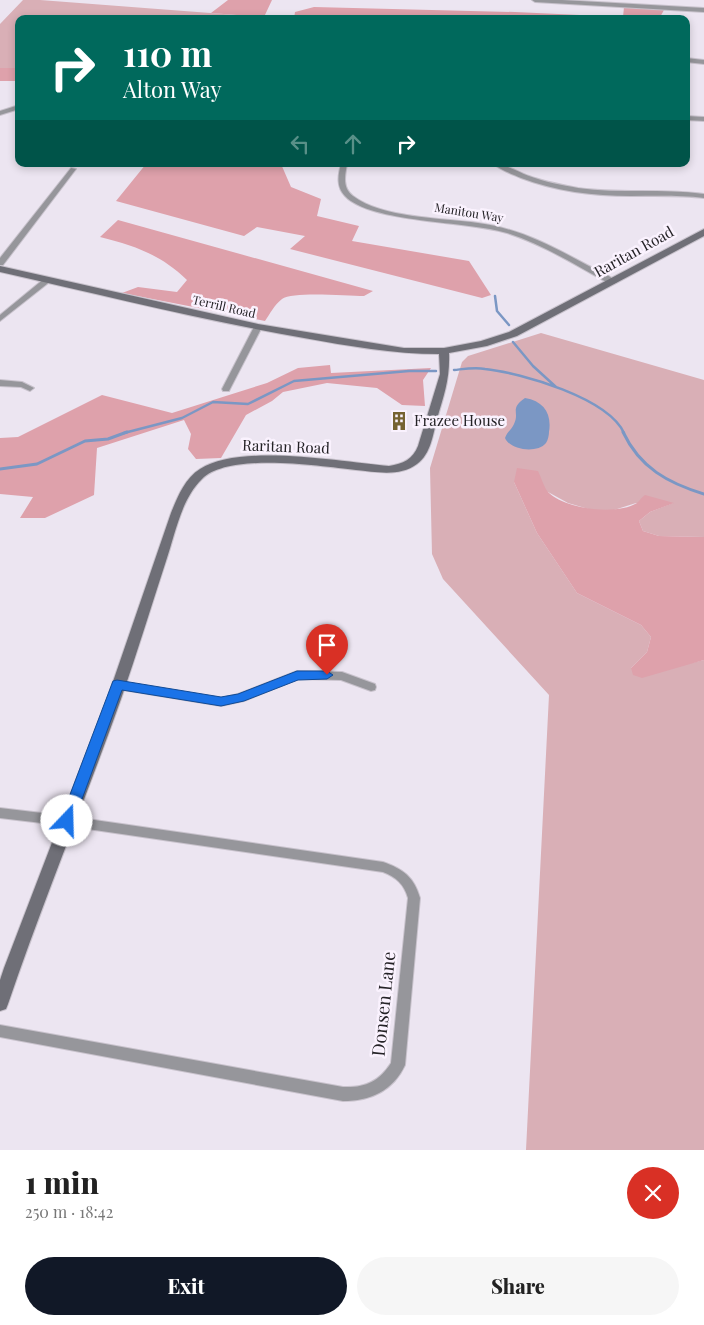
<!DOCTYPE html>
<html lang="en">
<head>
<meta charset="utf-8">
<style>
	body { margin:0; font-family:"Playfair Display",serif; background:#f6f6f6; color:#222; height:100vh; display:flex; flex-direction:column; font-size:19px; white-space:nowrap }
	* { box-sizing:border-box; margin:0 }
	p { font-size:16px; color:#767676 }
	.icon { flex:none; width:28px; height:28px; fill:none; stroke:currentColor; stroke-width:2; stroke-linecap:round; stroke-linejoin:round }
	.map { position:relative; height:1150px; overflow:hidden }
	.panel { display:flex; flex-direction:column; background:#fff; flex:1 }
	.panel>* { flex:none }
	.hud { position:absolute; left:15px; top:15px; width:675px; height:152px; border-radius:10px; box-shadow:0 2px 8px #0003; background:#00695c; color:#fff; overflow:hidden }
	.pin { position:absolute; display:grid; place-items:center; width:42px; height:42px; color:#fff; margin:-51px -21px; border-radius:50% 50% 50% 0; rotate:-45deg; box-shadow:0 0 5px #0007 }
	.pin .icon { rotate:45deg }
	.me { position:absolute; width:55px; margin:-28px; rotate:21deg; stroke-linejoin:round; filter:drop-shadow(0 0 4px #0008) }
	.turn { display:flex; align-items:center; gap:18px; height:105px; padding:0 25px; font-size:22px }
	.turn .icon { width:65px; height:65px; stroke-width:2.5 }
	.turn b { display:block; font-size:35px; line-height:42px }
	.lanes { display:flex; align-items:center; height:48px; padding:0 25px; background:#0003; justify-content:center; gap:25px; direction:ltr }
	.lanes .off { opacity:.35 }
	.round { display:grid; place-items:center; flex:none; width:52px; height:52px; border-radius:26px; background:#f6f6f6 }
	.summary { display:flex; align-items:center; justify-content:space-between; height:85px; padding:0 25px }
	h1 { font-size:30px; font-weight:800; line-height:38px }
	.cta { display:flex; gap:10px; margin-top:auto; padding:10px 25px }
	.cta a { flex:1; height:58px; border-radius:30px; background:#111827; color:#fff; font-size:20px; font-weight:800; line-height:58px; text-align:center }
	.cta a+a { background:#f6f6f6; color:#222 }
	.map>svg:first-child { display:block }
	.green { fill:#d9afb6 }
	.forest { fill:#dea1ab }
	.water { fill:#7b97c4 }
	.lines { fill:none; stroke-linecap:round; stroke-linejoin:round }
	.stream-far1 { stroke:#7b97c4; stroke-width:2.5 }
	.stream { stroke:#7b97c4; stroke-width:3 }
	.street-casing { stroke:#c8c2cc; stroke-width:2 }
	.secondary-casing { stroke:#c8c2cc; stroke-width:2 }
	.street { fill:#96969b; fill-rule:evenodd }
	.secondary { fill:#6f6f77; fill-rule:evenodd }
	.route { fill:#1a73e8; stroke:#114b97 }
	.labels { text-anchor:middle; stroke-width:5; stroke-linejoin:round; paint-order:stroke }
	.far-street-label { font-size:12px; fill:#242226; stroke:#faf2fe }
	.street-label { font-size:15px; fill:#242226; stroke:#faf2fe }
	.poi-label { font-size:15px; fill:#242226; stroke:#faf2fe; text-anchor:start }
	.near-street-label { font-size:18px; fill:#242226; stroke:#faf2fe }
</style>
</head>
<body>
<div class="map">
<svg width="704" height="1150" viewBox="0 0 704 1150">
	<rect width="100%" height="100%" fill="#ece5f1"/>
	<!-- green -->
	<path class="green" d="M23,0h17l224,17 -1,2h-244v54l-19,1v-50z
		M541,333l163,47v157l-45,-1 -16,-5 -4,-10 11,-9 23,-9h-37l-22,7h-22l-24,-7 -20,-11 -34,-10 23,51 40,60 64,32 10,12 -4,15 -16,16 52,-3 21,-5v490h-178l23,-455 -106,-116 -11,-25 -2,-86 32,-106 6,-6z"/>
	<!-- forest -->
	<path class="forest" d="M228,0h44l-8,17 -53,-4z
		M314,7l201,5 108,5 1,-10 40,3 -5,9h-276c-14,-8 -69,0 -89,0l1,-7z
		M0,68h19v13h-19z
		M146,164h135l10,23 30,12 -4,17 42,10 -7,15 117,20 22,34 -9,3 -192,-49 15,-13 -48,-9 -13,9 -128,-35z
		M118,220l255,71 -9,5c-17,0 -71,-5 -82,3 -8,6 -12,15 -17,22l-143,-28 16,-6 39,5 10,-12c-27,-26 -52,-34 -87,-43z
		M330,365l1,8 100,-5 -8,12 2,26 -23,-1 -25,-17 -50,-5 -44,9 -11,9 -26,14 -25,43 -25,1 -8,-10 3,-15 -7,-14 -87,28 -3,47 -49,23h-25l13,-21 -33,-3v-56l18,-1 84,-42 70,18 95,-30 31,-15z
		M517,468l21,3c3,6 6,16 10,21 17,17 68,24 89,11 2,-2 5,-6 8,-8l29,8 -24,9 -11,9 4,10 16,5 45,1v123l-62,18 -9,-3 -2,-7 16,-16 4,-15 -10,-12 -64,-32 -40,-60 -23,-51z"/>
	<!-- water -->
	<path class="water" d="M525,398c19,3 27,16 24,34 0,3 -1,8 -3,11 -9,11 -36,7 -41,-5 2,-6 7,-9 9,-14 6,-12 -5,-15 11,-26z"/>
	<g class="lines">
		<!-- stream-far1 -->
		<path class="stream-far1" d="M495,296l2,15 12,14
			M513,342l20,24 23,21
			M454,370c10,-1 21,-3 31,-1 37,4 123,29 139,64
			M124,433l58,-15 31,-16 35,2 46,-23 115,-10h27"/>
		<!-- stream -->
		<path class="stream" d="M623,432c17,36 45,51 81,62
			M0,469l37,-5 48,-23 23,-2 19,-7"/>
		<!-- street casing -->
		<g class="street-casing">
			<path id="street" d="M532,0h30l142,8v4l-169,-10z
				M686,58l18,2v4l-18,-2z
				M19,105v4l-19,6v-4z
				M686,116l18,1v4l-18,-1z
				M341,164h6c-2,11 -5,24 6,32 28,22 90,22 125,27 40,5 74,23 109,42 10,5 22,10 30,17l-4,2h-3c-33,-18 -66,-39 -103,-51 -38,-12 -137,-10 -162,-37 -9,-9 -7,-21 -4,-32z
				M494,164c12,0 24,8 35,12 16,6 33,9 49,12 42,6 84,0 126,6v4c-24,-3 -49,-2 -73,-2 -37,0 -76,-5 -110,-18 -9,-4 -21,-8 -27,-14z
				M71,168l5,1 -73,96h-3v-7z
				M45,278h6l1,2 -52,41v-6z
				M255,325h3l4,2 -32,62 -1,2h-6l-1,-2z
				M0,380l22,2 12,6 -4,3 -9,-4 -21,-1z
				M297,671l45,1 33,12 1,3 -1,3 -4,1 -30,-11 -43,-1 -54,22 -23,5 -104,-17 -4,-1 -1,-3 1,-3 4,-1 104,17 17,-4z
				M0,808l67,8 316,46c20,7 31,15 37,36l-15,167c-12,26 -35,36 -62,36l-343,-64v-12l343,62c21,1 36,-5 48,-24l17,-165c-4,-14 -12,-21 -25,-26l-316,-46 -67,-8z"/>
		</g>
		<!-- secondary casing -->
		<g class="secondary-casing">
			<path id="secondary" d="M704,229v7l-187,100 -30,10 -38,7c1,26 -5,42 -12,66 -4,15 -6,35 -20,45 -17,13 -41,8 -61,6 -37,-4 -127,-18 -154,9 -21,20 -27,56 -36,82 -15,46 -29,92 -45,138 -36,102 -78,202 -113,305l-2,5 -6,2v-31l4,-12 103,-269 64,-186c6,-15 14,-35 29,-44 40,-26 142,-7 189,-3 14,-2 24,-7 29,-20l22,-72 -1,-20c-46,0 -90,-8 -135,-16 -102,-18 -203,-43 -304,-66v-6l258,58 146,24h40l37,-7 28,-9z"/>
		</g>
		<!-- street -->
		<use href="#street" class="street"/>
		<!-- secondary -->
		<use href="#secondary" class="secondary"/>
	</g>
	<!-- route -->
	<path class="route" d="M297,671h30l6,4 -6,4 -29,1 -54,21 -23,5 -99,-16 -48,131 -2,4 -5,1 -5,-1 -2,-4 53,-140 4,-1 104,17 17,-3z"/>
	<!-- icons -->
	<defs>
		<g id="building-bare" transform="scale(1.5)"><path d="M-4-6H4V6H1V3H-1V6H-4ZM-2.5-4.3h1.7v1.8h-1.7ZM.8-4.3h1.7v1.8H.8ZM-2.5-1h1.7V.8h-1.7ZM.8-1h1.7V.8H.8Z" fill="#756231" stroke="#faf2fe" stroke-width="2.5" paint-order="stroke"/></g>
	</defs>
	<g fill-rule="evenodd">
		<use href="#building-bare" x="399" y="421"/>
	</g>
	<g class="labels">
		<!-- far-street labels -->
		<g class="far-street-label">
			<text transform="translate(469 213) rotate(9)" y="4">Manitou Way</text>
			<text transform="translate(224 307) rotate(13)" y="4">Terrill Road</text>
		</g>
		<!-- street labels -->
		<g class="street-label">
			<text transform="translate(634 252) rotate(-29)" y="5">Raritan Road</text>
			<text transform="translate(286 447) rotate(2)" y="5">Raritan Road</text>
		</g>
		<!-- poi labels -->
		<g class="poi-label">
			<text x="414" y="426">Frazee House</text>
		</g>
		<!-- near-street labels -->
		<g class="near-street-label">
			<text transform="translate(384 1004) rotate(-84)" y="6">Donsen Lane</text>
		</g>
	</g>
</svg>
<div class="pin" style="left:327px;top:675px;background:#d93025"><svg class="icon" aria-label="arrive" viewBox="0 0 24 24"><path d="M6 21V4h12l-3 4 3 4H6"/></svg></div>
<svg class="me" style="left:67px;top:821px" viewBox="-20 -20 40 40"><circle r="19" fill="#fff"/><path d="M0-13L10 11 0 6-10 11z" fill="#1a73e8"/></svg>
<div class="hud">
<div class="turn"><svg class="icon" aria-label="right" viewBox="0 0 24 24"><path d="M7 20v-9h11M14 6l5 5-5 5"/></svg><div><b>110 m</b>Alton Way</div></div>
<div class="lanes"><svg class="icon off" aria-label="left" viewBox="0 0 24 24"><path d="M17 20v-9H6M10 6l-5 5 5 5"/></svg><svg class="icon off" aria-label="ahead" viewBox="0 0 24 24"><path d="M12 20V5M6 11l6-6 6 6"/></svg><svg class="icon" aria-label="right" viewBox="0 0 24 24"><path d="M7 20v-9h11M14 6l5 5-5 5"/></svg></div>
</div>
</div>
<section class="panel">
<div class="summary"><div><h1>1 min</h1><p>250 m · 18:42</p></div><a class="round" style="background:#d93025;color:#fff"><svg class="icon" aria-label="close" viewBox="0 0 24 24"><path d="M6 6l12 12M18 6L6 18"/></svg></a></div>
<div class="cta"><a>Exit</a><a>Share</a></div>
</section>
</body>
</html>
